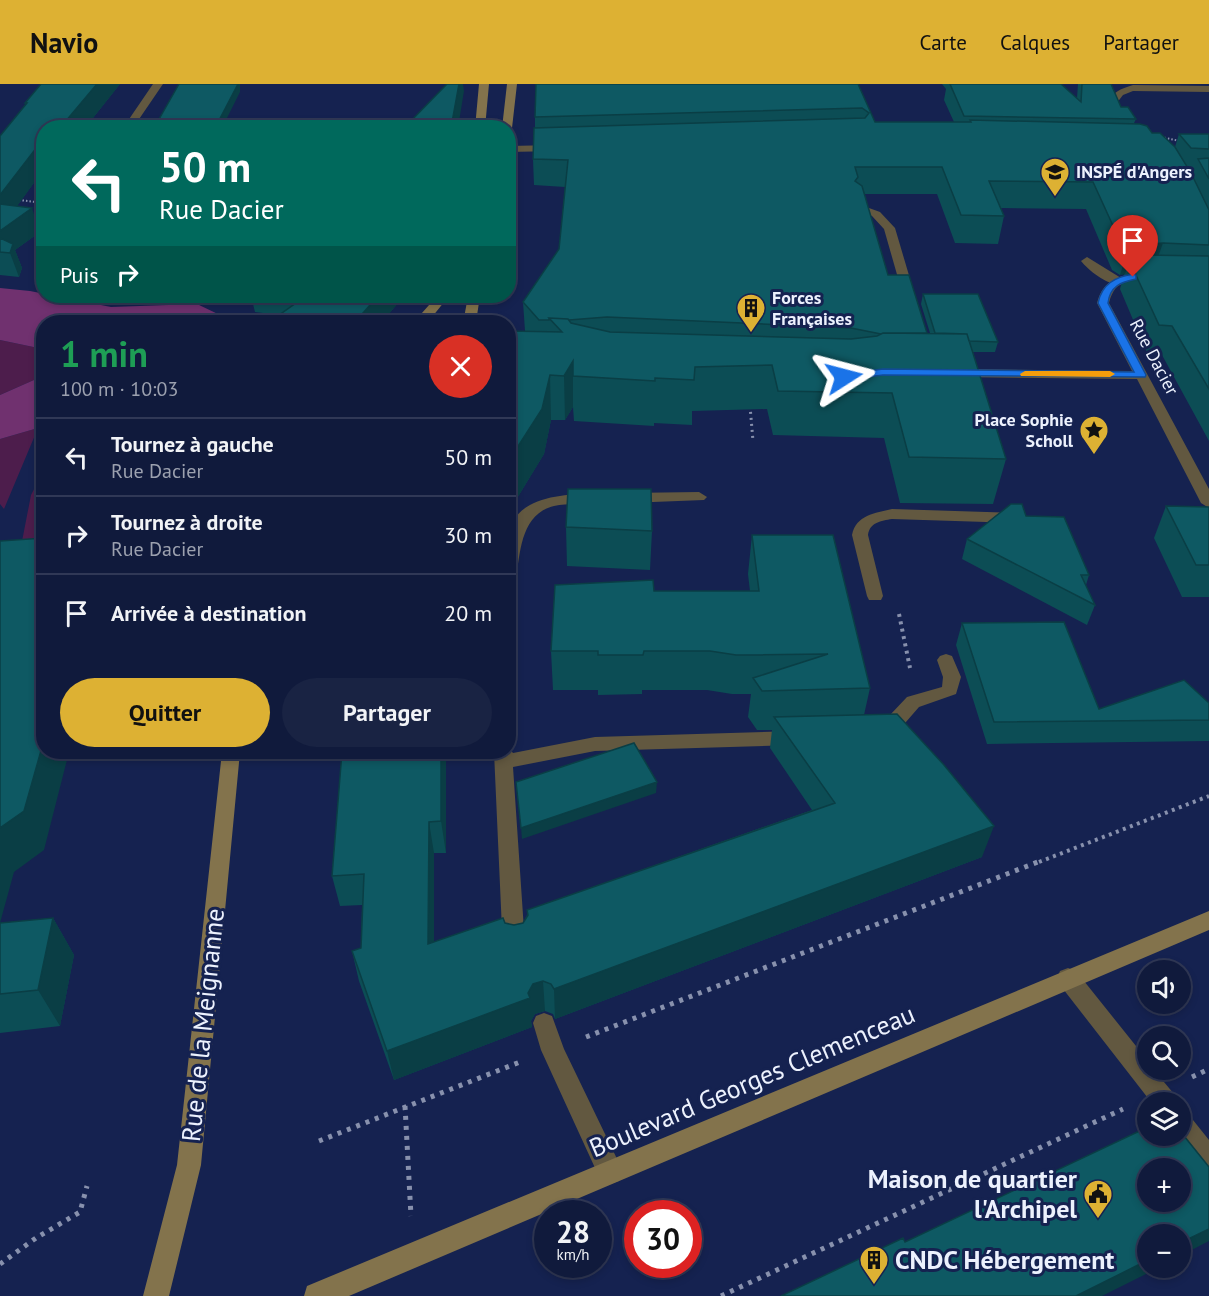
<!DOCTYPE html>
<html lang="fr">
<head>
<meta charset="utf-8">
<style>
	body { margin:0; font-family:"PT Sans",sans-serif; background:#192343; color:#f1f3f6; height:100vh; display:flex; flex-direction:column; font-size:22px; white-space:nowrap }
	* { box-sizing:border-box; margin:0 }
	p { font-size:20px; color:#9ca1af }
	.icon { flex:none; width:33px; height:33px; fill:none; stroke:currentColor; stroke-width:2; stroke-linecap:round; stroke-linejoin:round }
	.map { position:relative; flex:1; overflow:hidden }
	.panel { position:absolute; left:36px; top:231px; width:480px; height:444px; display:flex; flex-direction:column; background:#101a3c; border-radius:24px; box-shadow:0 3px 9px #0003,0 0 0 2px #303856 }
	.panel>* { flex:none }
	.hud { position:absolute; left:36px; top:36px; width:480px; height:183px; border-radius:24px; box-shadow:0 3px 9px #0003,0 0 0 2px #303856; background:#00695c; color:#fff; overflow:hidden }
	.buttons { position:absolute; left:1137px; top:876px; display:grid; gap:12px }
	.buttons a { display:grid; place-items:center; width:54px; height:54px; border-radius:50%; background:#101a3c; box-shadow:0 3px 9px #0003,0 0 0 2px #303856; font-size:30px }
	.speed { position:absolute; left:534px; top:1116px; display:flex; gap:12px; font-size:30px; font-weight:700; text-align:center }
	.speed>* { display:grid; place-content:center; width:78px; height:78px; border-radius:50%; background:#101a3c; box-shadow:0 3px 9px #0003,0 0 0 2px #303856; line-height:1 }
	.speed small { font-size:15px; font-weight:400 }
	.speed .limit { border:9px solid #d22; background:#fff; color:#111 }
	.pin { position:absolute; display:grid; place-items:center; width:51px; height:51px; color:#fff; margin:-62px -26px; border-radius:50% 50% 50% 0; rotate:-45deg; box-shadow:0 0 6px #0007 }
	.pin .icon { rotate:45deg }
	.me { position:absolute; width:66px; margin:-33px; rotate:81deg; stroke-linejoin:round; filter:drop-shadow(0 0 4px #0008) }
	.turn { display:flex; align-items:center; gap:21px; height:126px; padding:0 24px; font-size:27px }
	.turn .icon { width:78px; height:78px; stroke-width:2.5 }
	.turn b { display:block; font-size:42px; line-height:51px }
	.then { display:flex; align-items:center; height:57px; padding:0 24px; background:#0003; gap:12px; font-size:22px }
	.round { display:grid; place-items:center; flex:none; width:63px; height:63px; border-radius:32px; background:#192343 }
	.headline { display:flex; align-items:center; justify-content:space-between; height:102px; padding:0 24px }
	h1 { font-size:36px; font-weight:700; line-height:45px; color:#1e9e55 }
	.button { display:flex; gap:12px; margin-top:auto; padding:12px 24px }
	.button a { flex:1; height:69px; border-radius:36px; background:#ddb133; color:#111; font-size:24px; font-weight:700; line-height:69px; text-align:center }
	.button a+a { background:#192343; color:#f1f3f6 }
	ul { padding:0; list-style:none }
	li { display:flex; align-items:center; gap:18px; height:78px; padding:0 24px; border-top:2px solid #303856 }
	li div { flex:1 }
	li b { display:block; font-size:22px }
	li em { font-style:normal }
	header { display:flex; align-items:center; gap:36px; box-sizing:border-box; height:84px; padding:0 30px; background:#ddb133; color:#111 }
	header strong { font-size:28px }
	nav { display:flex; gap:33px; margin-inline-start:auto; font-size:21px }
	.map>svg:first-child { display:block }
	.green { fill:#4d1d4c }
	.forest { fill:#70316f }
	.lines { fill:none; stroke-linecap:round; stroke-linejoin:round }
	.path-far3 { stroke:#8891ad; stroke-width:2; stroke-dasharray:1.5 2; stroke-linecap:butt }
	.path-far2 { stroke:#8891ad; stroke-width:3; stroke-dasharray:2 4; stroke-linecap:butt }
	.path-far1 { stroke:#8891ad; stroke-width:4; stroke-dasharray:3 4.5; stroke-linecap:butt }
	.path { stroke:#8891ad; stroke-width:5; stroke-dasharray:4 6; stroke-linecap:butt }
	.service { fill:#625840; fill-rule:evenodd }
	.minor { fill:#625840; fill-rule:evenodd }
	.secondary { fill:#83734c; fill-rule:evenodd }
	.wall { fill:#0c4d55 }
	.shaded-wall { fill:#0a3e45 }
	.building { fill:#0e5963; stroke:#0a3e45; stroke-width:1.5; fill-rule:evenodd }
	.route { fill:#1a73e8; stroke:#114b97; stroke-width:1.5 }
	.slow { fill:#f59e0b }
	.labels { text-anchor:middle; stroke-width:6; stroke-linejoin:round; paint-order:stroke }
	.far-poi-label { font-size:18px; font-weight:bold; fill:#ecf1fd; stroke:#152250; text-anchor:start }
	.far-street-label { font-size:18px; fill:#ecf1fd; stroke:#152250 }
	.near-street-label { font-size:26px; fill:#ecf1fd; stroke:#152250 }
	.near-poi-label { font-size:26px; font-weight:bold; fill:#ecf1fd; stroke:#152250; text-anchor:end }
</style>
</head>
<body>
<header>
<strong>Navio</strong>
<nav><a>Carte</a><a>Calques</a><a>Partager</a></nav>
</header>
<div class="map">
<svg width="1209" height="1212" viewBox="0 0 1209 1212">
	<rect width="100%" height="100%" fill="#152250"/>
	<!-- green -->
	<path class="green" d="M0,256l43,9v27l-43,19z
		M38,344l-34,81 -4,-5v-65z
		M43,388v93l-26,2 14,-72z"/>
	<!-- forest -->
	<path class="forest" d="M0,204l30,3 81,16 86,-3 25,12 2,6h-180l-1,27 -43,-9z
		M43,292v48l-5,4 -38,11v-44z"/>
	<g class="lines">
		<!-- path-far3 -->
		<path class="path-far3" d="M1161,53l19,4
			M19,116l25,3"/>
		<!-- path-far2 -->
		<path class="path-far2" d="M131,219l7,-7
			M750,322l3,35"/>
		<!-- path-far1 -->
		<path class="path-far1" d="M899,530l11,54
			M1039,778l170,-66"/>
		<!-- path -->
		<path class="path" d="M586,953l457,-177
			M1192,993l17,-8
			M405,1022l6,110
			M319,1057l201,-79
			M0,1180l36,-26 44,-26 7,-26
			M721,1212l402,-187"/>
		<!-- service -->
		<path class="service" d="M1133,1l76,1v6l-76,-1 -10,4 -7,9 4,12 -8,2 -6,-14c7,-12 14,-15 27,-19z
			M508,62l49,-1 5,3 -5,3 -49,1z
			M1087,173l34,21v6c-13,2 -32,-13 -40,-23z
			M699,408l8,5 -3,3 -77,3 -8,-5 8,-5z
			M591,409l5,2 3,3 -3,3c-13,4 -28,2 -42,5 -33,8 -34,46 -38,74l-8,5c0,-15 -1,-32 0,-47 4,-41 52,-43 83,-45z
			M892,425l126,4 8,5 -8,5 -126,-4c-11,2 -22,3 -24,16l15,61 -2,4h-12l-2,-4 -15,-61c4,-20 23,-22 40,-26z
			M946,570l6,2 9,21 -5,17 -37,13 -20,23 -17,10 -7,-2 -2,-5 34,-36 35,-10 1,-10 -6,-17 3,-4z
			M795,647l7,2 2,5 -2,5 -7,2 -200,6 -82,16 11,163 4,14 -3,7 -8,2 -8,-2 -7,-21 -8,-178h14v-5l5,6 82,-16z
			M1068,884l8,3 72,90v9h6l20,24 3,8h-26l-91,-117 -3,-7 3,-7z
			M544,929l8,3 12,33 55,114 4,9 -4,9 -9,3 -9,-3 -60,-131 -8,-27 3,-7z
			M1180,1028l9,3 20,25v32l-9,-3 -25,-33h5z"/>
		<!-- minor -->
		<path class="minor" d="M153,0h10l-30,44h-10z
			M858,120l22,8 15,16 21,71 -2,3 -4,1 -6,-4 -20,-70 -12,-13 -18,-7 -1,-2z
			M1147,189l6,4 -2,3c-21,4 -35,-4 -42,23l100,186v19l-8,-5 -64,-124 -180,-2 -7,-4 7,-4 175,2 -35,-68c7,-26 26,-29 50,-30z"/>
		<!-- secondary -->
		<path class="secondary" d="M479,0h10l-4,44h-10z
			M507,0h10l-5,44 -4,3v-3h-6z
			M437,212h12l-17,21 32,1 4,-22h12l-4,26h-62z
			M222,668h18l-39,413 -32,131h-26l34,-131z
			M1209,827v19l-860,366h-45l3,-10z"/>
	</g>
	<!-- wall -->
	<path class="wall" d="M120,0l-35,44h-41v41l-27,37 23,26 -25,18 7,18 -3,9 -19,-2v-139l25,-31v-2z
		M858,0l17,38h79l-10,-22 2,-11 -4,-5h119l16,14 1,-14h33l10,23 15,12 -2,4 41,24 4,-13h30v307l-47,-86h-14l-28,-66 4,-15 -4,1 -8,-5 -26,-61 -85,-1 3,8 -6,28 -43,-1 -18,-49h-73l24,81 39,58h3l-9,-29 2,-10 75,48 -3,10h-22l33,107 -13,45 -93,-1 -16,-65 -111,-3 -6,-26 -75,2v14l-38,-2v3l-80,-5 -1,-14 -8,13h-14l-7,34 -36,59v-182h17l-2,-29 36,-53 6,-62 -31,-2 -1,-26 2,-31v-11z
		M251,212h153l-22,26h-106l-1,-4 4,-3 -24,-3z
		M1166,422l43,1v90h-27l-28,-59z
		M1026,432l63,59 -3,10 9,20 -8,20 -125,-66 5,-20z
		M566,443l86,4 -2,39 -83,-4z
		M752,451l118,153 -6,27 118,142 -427,162 -2,-5 -8,-3 -10,3 -4,7 1,6 -138,53 -35,-99 -7,-30 9,-3 1,-43 -22,1 -8,-30 114,-124v101h-12v89l71,-19 9,2 9,-2 4,-8v-5l285,-100 -42,-62 2,-18h-15l-9,-13 3,-23h-19l-25,-4h-65v4l-44,1v-5h-45l-2,-39 103,-60h96l-2,-17z
		M962,539l137,86 110,-6v38l-222,3 -31,-99z
		M53,834l21,37 -14,71 -60,7v-110z"/>
	<!-- shaded-wall -->
	<path class="shaded-wall" d="M97,0h23l-35,44h-25z
		M238,0h2v8l-18,36h-7z
		M459,0h4l1,7 -6,37h-7z
		M44,54v31l-42,58 -2,-5v-27z
		M32,124l8,24 -25,18 7,18 -3,9 -9,-24 -10,-1v-21z
		M1163,159l-10,28 -24,-11 -4,14 -5,1 9,-29z
		M378,212h26l-22,26h-27z
		M573,277v46l-8,13 -1,-44z
		M550,291l1,45 -7,34 -36,59v-51z
		M44,656v12h25l-25,98 -30,22 -14,51v-95z
		M441,668h5v101l-5,-32z
		M657,698l-1,11 -134,46 -1,-11z
		M429,738l5,31v121l-6,-30z
		M994,742l-12,31 -427,162 -1,-30z
		M53,834l21,37 -14,71 -22,-36z
		M543,897l2,30 -10,3 -4,7 1,6 -138,53 -7,-29 141,-58 5,-9z
		M1209,1145v12l-29,15v-13z
		M1148,1176v8h10l-56,28h-26z"/>
	<!-- building -->
	<path class="building" d="M41,0h56l-37,44h-16v10l-44,57v-59l27,-33h-2z
		M179,0h59l-23,44h-61z
		M447,0h12l-8,44h-47z
		M536,0h322l17,38h96l-1,-2 170,4 7,2 5,7h8l15,14 16,26 18,37v35l-46,-2 -34,3 -9,-5 -27,-59 -104,-1 15,35 -43,-1 -19,-48h-87l3,10 -3,4 7,5 26,89h21l18,58h-44l-2,1 -30,-6 -244,-11 -38,3 -1,-1 -19,-1v2h-10l-16,-18 36,-53 9,-89 -35,-1 1,-31 331,-10 4,-5 -7,-5 -327,9z
		M950,0h111l20,18 1,-18h29l10,23h7l8,12 -172,-3z
		M1179,50h30v15l-18,-1z
		M1209,74v21l-11,-20z
		M0,120l32,4 -32,23z
		M0,154l13,6 -3,9 -10,-1z
		M1142,171l67,1v133l-37,-63 -13,-1 -30,-65z
		M923,210h55l20,48 -29,-1 -2,-7 -32,-1z
		M306,212h72l-23,26h-62l-18,-4z
		M549,234l19,1 3,4 39,9 241,7 26,-3 6,-3 84,1 39,125 -97,-2 -17,-64 -114,-2 -6,-26 -77,2 -1,13 -39,-2v3l-82,-5v-15l-9,15 -14,-1 -8,34 -34,53v-131l54,1z
		M568,405h83l1,42 -86,-4z
		M1011,420h11l4,12 38,1 25,58h-8l14,30 -128,-66z
		M1166,422l43,1v58h-13z
		M752,451h81l37,153 -108,3 -9,-13 75,-24 -92,1 -26,-4h-66l-1,4h-45v-4h-47l4,-66 98,-5 1,11h105z
		M44,454v202l-20,71 -24,17v-287z
		M1064,538l35,87 85,-29 25,23v17l-215,2 -32,-99z
		M897,630l47,51 50,61 -440,163 -3,-5 -8,-3 -10,3 -5,9 2,5 -143,53 -35,-100 9,-3 3,-74 -32,2 10,-124h99v69l-12,1 -1,122 75,-26 2,5 9,2 9,-2 5,-8 -1,-5 308,-107 -61,-86z
		M634,659l23,39 -136,46 -5,-46z
		M53,834l-15,72 -38,4v-71z
		M1148,1043v9h32v-5l29,36v62l-29,14v-9h-32v26l-72,36h-295l122,-58 2,4zM1148,1084h32v34h-32z"/>
	<!-- route -->
	<path class="route" d="M1133,190l3,1v4c-15,3 -26,7 -28,24l38,72 -1,2 -262,-2 -39,5 -5,-3 5,-3 39,-5 251,3 -36,-69c4,-19 17,-26 35,-29z"/>
	<!-- slow -->
	<path class="slow" d="M1025,287h85l5,3 -5,3 -89,-1 -1,-2z"/>
	<!-- icons -->
	<defs>
		<g id="university-pin" transform="scale(1.5)"><path d="M0 17L-7.5 6A9.5 9.5 0 1 1 7.5 6Z" fill="#ddb133" stroke="#152250"/><path d="M0-5L7-2L0 1L-7-2ZM-4 1L0 2.5L4 1V4Q0 6-4 4Z" fill="#111"/></g>
		<g id="building-pin" transform="scale(1.5)"><path d="M0 17L-7.5 6A9.5 9.5 0 1 1 7.5 6Z" fill="#ddb133" stroke="#152250"/><path d="M-4-6H4V6H1V3H-1V6H-4ZM-2.5-4.3h1.7v1.8h-1.7ZM.8-4.3h1.7v1.8H.8ZM-2.5-1h1.7V.8h-1.7ZM.8-1h1.7V.8H.8Z" fill="#111"/></g>
		<g id="sight-pin" transform="scale(1.5)"><path d="M0 17L-7.5 6A9.5 9.5 0 1 1 7.5 6Z" fill="#ddb133" stroke="#152250"/><path d="M0-6L1.8-2.2L6-1.7L2.9 1.2L3.7 5.4L0 3.3L-3.7 5.4L-2.9 1.2L-6-1.7L-1.8-2.2Z" fill="#111"/></g>
		<g id="civic-pin" transform="scale(1.5)"><path d="M0 17L-7.5 6A9.5 9.5 0 1 1 7.5 6Z" fill="#ddb133" stroke="#152250"/><path d="M-.6-6.5H3V-4.5H.6V-3L4-1V1h2V6H-6V1h2V-1L-.6-3ZM-1.2 2.5V6h2.4V2.5Z" fill="#111"/></g>
	</defs>
	<g fill-rule="evenodd">
		<use href="#university-pin" x="1055" y="88"/>
		<use href="#building-pin" x="751" y="224"/>
		<use href="#sight-pin" x="1094" y="346"/>
		<use href="#civic-pin" x="1098" y="1110"/>
		<use href="#building-pin" x="874" y="1176"/>
	</g>
	<g class="labels">
		<!-- far-poi labels -->
		<g class="far-poi-label">
			<text x="1076" y="94">INSPÉ d'Angers</text>
			<text x="772" y="220">Forces<tspan x="772" dy="21">Françaises</tspan></text>
			<text x="1073" y="342" text-anchor="end">Place Sophie<tspan x="1073" dy="21">Scholl</tspan></text>
		</g>
		<!-- far-street labels -->
		<g class="far-street-label">
			<text transform="translate(1154 273) rotate(62)" y="6">Rue Dacier</text>
		</g>
		<!-- near-street labels -->
		<g class="near-street-label">
			<text transform="translate(203 941) rotate(-84)" y="9">Rue de la Meignanne</text>
			<text transform="translate(752 997) rotate(-23)" y="9">Boulevard Georges Clemenceau</text>
		</g>
		<!-- near-poi labels -->
		<g class="near-poi-label">
			<text x="1077" y="1104">Maison de quartier<tspan x="1077" dy="30">l'Archipel</tspan></text>
			<text x="895" y="1185" text-anchor="start">CNDC Hébergement</text>
		</g>
	</g>
</svg>
<div class="buttons">
<a><svg class="icon" aria-label="sound" viewBox="0 0 24 24"><path d="M4 9h4l5-4v14l-5-4H4zM17 9q2 3 0 6"/></svg></a>
<a><svg class="icon" aria-label="search" viewBox="0 0 24 24"><circle cx="10" cy="10" r="6"/><path d="M15 15l6 6"/></svg></a>
<a><svg class="icon" aria-label="layers" viewBox="0 0 24 24"><path d="M12 4l9 5-9 5-9-5zM3 14l9 5 9-5"/></svg></a>
<a>+</a>
<a>−</a>
</div>
<div class="speed"><div>28<small>km/h</small></div><div class="limit">30</div></div>
<div class="pin" style="left:1133px;top:193px;background:#d93025"><svg class="icon" aria-label="arrive" viewBox="0 0 24 24"><path d="M6 21V4h12l-3 4 3 4H6"/></svg></div>
<svg class="me" style="left:844px;top:293px" viewBox="-20 -20 40 40"><path d="M0-17L14 15 0 8-14 15z" fill="#1a73e8" stroke="#fff" stroke-width="4"/></svg>
<div class="hud">
<div class="turn"><svg class="icon" aria-label="left" viewBox="0 0 24 24"><path d="M17 20v-9H6M10 6l-5 5 5 5"/></svg><div><b>50 m</b>Rue Dacier</div></div>
<div class="then">Puis<svg class="icon" aria-label="right" viewBox="0 0 24 24"><path d="M7 20v-9h11M14 6l5 5-5 5"/></svg></div>
</div>
<section class="panel">
<div class="headline"><div><h1>1 min</h1><p>100 m · 10:03</p></div><a class="round" style="background:#d93025;color:#fff"><svg class="icon" aria-label="close" viewBox="0 0 24 24"><path d="M6 6l12 12M18 6L6 18"/></svg></a></div>
<ul>
<li><svg class="icon" aria-label="left" viewBox="0 0 24 24"><path d="M17 20v-9H6M10 6l-5 5 5 5"/></svg><div><b>Tournez à gauche</b><p>Rue Dacier</p></div><em>50 m</em></li>
<li><svg class="icon" aria-label="right" viewBox="0 0 24 24"><path d="M7 20v-9h11M14 6l5 5-5 5"/></svg><div><b>Tournez à droite</b><p>Rue Dacier</p></div><em>30 m</em></li>
<li><svg class="icon" aria-label="arrive" viewBox="0 0 24 24"><path d="M6 21V4h12l-3 4 3 4H6"/></svg><div><b>Arrivée à destination</b></div><em>20 m</em></li>
</ul>
<div class="button"><a>Quitter</a><a>Partager</a></div>
</section>
</div>
</body>
</html>
